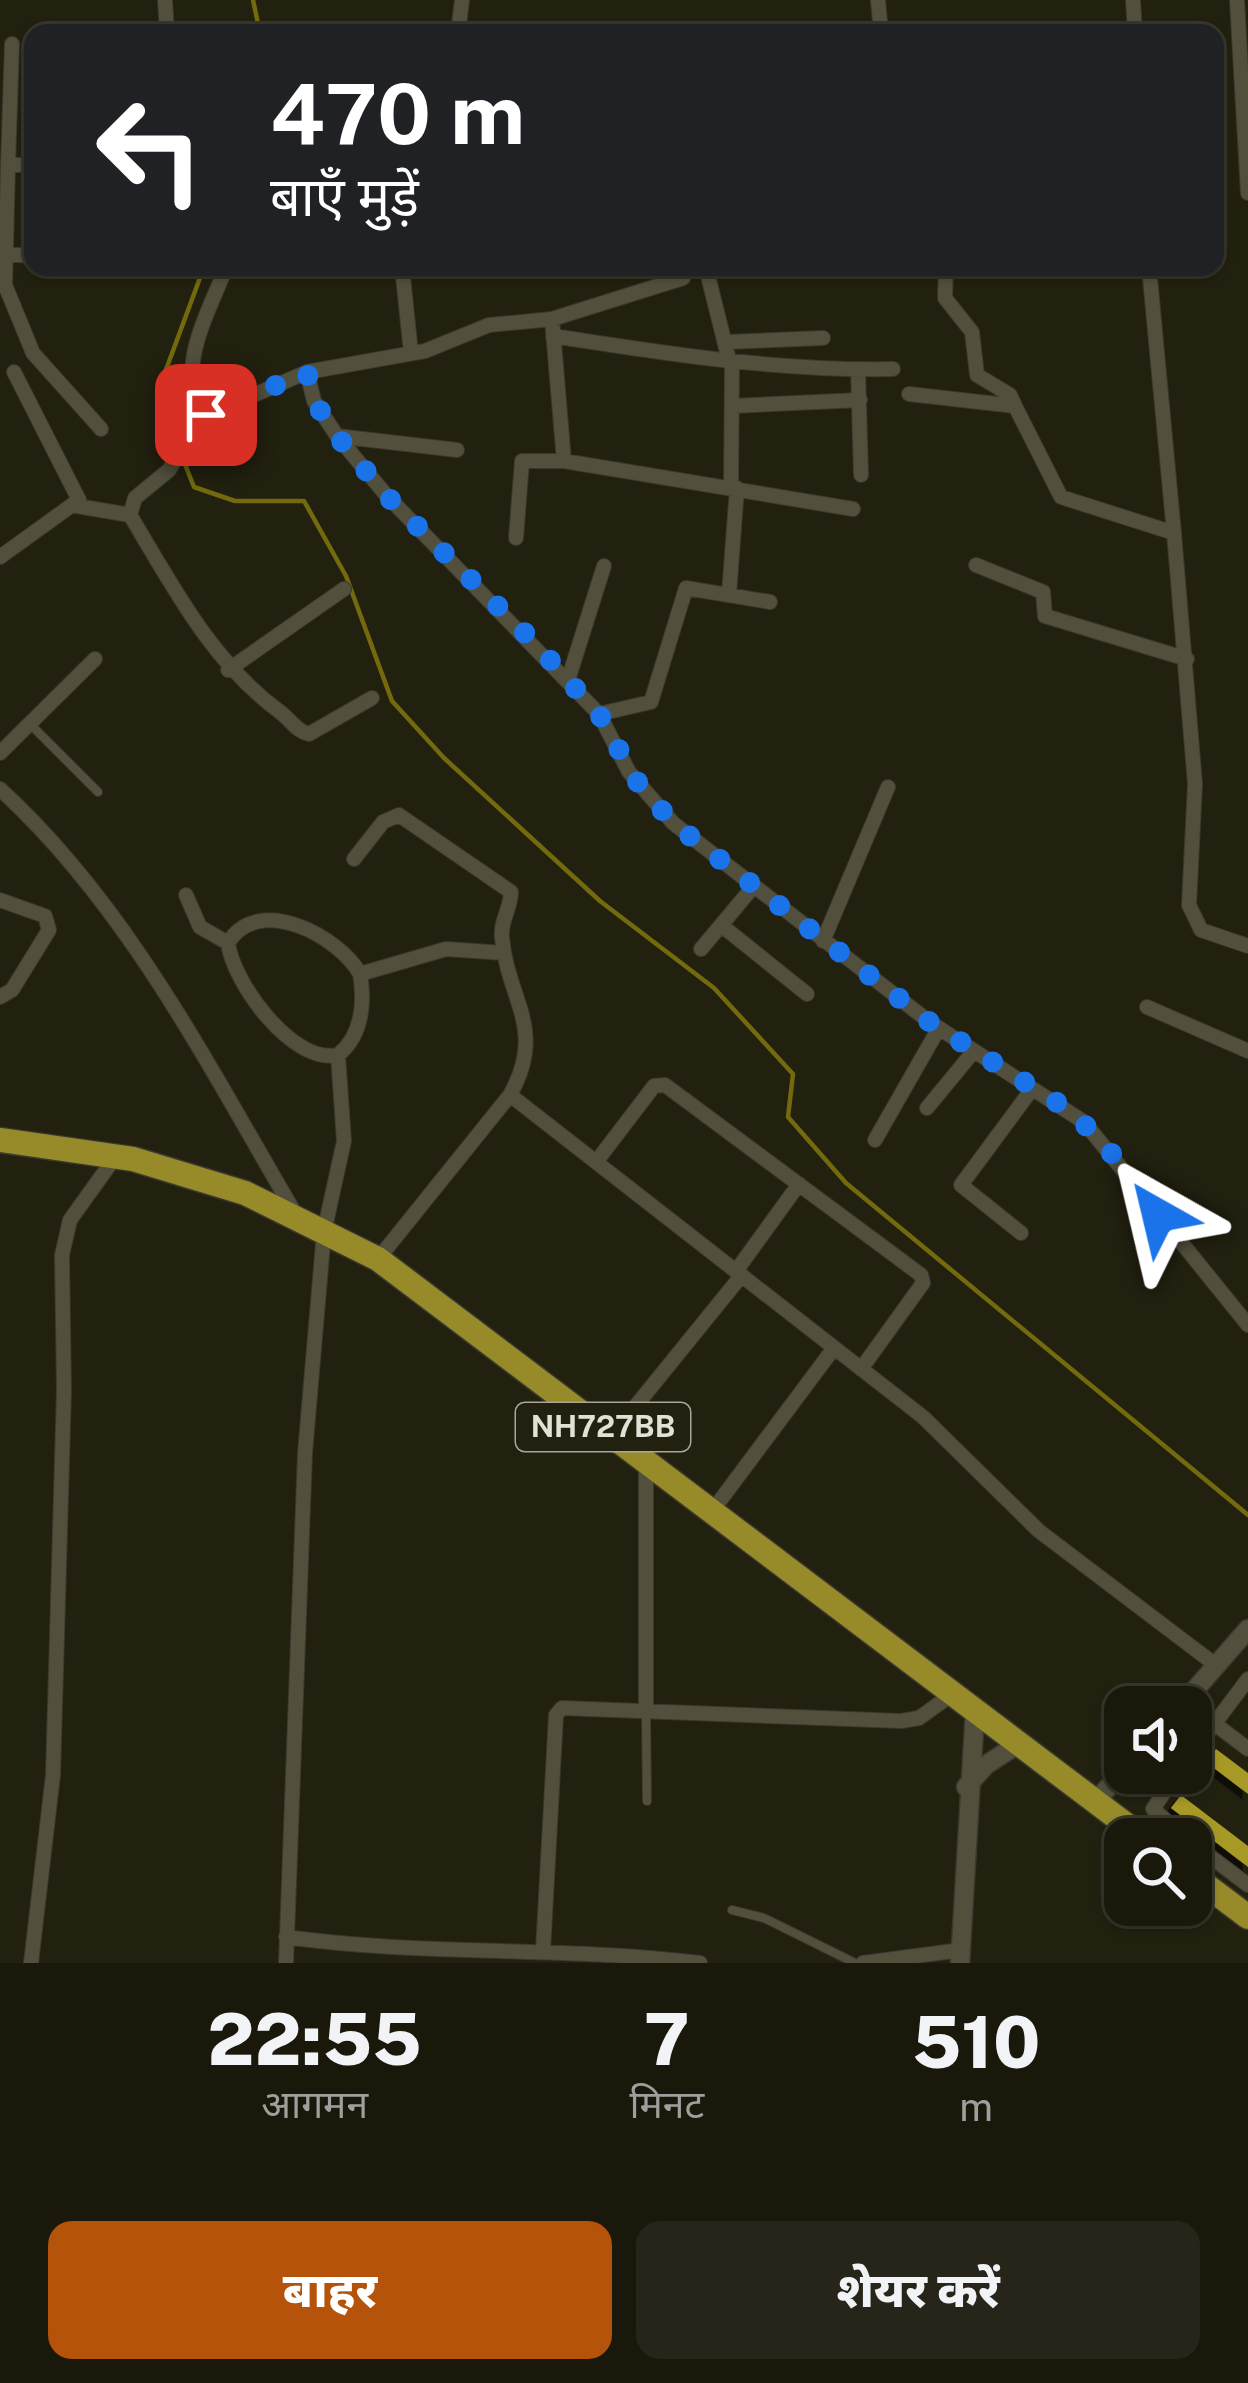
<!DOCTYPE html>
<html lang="hi">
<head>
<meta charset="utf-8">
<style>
	body { margin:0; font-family:"Public Sans","Noto Sans Devanagari",sans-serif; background:#272519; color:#f1f3f6; height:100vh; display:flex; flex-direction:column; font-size:45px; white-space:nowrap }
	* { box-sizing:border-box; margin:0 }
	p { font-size:39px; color:#9fa09d }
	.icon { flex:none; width:66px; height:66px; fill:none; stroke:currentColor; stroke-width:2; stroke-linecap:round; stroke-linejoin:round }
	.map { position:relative; height:1963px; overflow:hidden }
	.details { display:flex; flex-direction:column; background:#1a180b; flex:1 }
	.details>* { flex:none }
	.guide { position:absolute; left:24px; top:24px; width:1200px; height:252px; border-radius:24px; box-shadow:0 3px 9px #0004,0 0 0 3px #38372c; background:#202124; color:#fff; overflow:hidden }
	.buttons { position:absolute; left:1104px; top:1686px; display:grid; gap:24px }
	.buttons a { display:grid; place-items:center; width:108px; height:108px; border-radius:24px; background:#1a180b; box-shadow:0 3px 9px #0004,0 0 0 3px #38372c; font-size:60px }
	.pin { position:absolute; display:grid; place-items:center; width:102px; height:102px; color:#fff; margin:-51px; border-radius:24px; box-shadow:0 6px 18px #0006 }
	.me { position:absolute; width:132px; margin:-66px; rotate:323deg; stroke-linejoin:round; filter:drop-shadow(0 0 9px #0008) }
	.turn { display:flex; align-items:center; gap:42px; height:252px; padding:0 48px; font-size:54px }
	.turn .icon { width:156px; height:156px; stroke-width:2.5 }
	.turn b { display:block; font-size:84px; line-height:102px }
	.eta { display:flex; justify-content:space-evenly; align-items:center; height:204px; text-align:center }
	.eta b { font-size:72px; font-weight:800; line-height:84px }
	.cta { display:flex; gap:24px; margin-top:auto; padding:24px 48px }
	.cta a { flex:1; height:138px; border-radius:24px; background:#b45309; color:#fff; font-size:48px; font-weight:800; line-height:138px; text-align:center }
	.cta a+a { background:#272519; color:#f1f3f6 }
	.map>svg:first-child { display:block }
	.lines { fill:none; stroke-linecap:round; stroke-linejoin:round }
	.stream { stroke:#736a0d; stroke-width:4.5 }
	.building { fill:#a69926; filter:url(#shadow) }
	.service-casing { stroke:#3b392f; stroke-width:10 }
	.minor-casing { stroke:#3b392f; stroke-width:16 }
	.tertiary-casing { stroke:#3b392f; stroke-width:21 }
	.trunk-casing { stroke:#3b392f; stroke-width:27 }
	.service { stroke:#52503d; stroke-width:8 }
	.minor { stroke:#52503d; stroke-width:14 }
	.tertiary { stroke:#52503d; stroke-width:18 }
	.trunk { stroke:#968b28; stroke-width:24 }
	.route { stroke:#1a73e8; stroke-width:21; stroke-dasharray:0 37.8 }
	.labels { text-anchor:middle; stroke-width:12; stroke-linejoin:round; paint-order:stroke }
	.shield { fill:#22200f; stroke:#a8a79a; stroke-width:3 }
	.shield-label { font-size:30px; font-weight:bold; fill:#e2e1d6 }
</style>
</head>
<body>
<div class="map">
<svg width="1248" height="1963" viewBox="0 0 1248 1963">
	<defs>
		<filter id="shadow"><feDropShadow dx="-5.5" dy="5.5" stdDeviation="0" flood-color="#0009"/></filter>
	</defs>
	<rect width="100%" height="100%" fill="#22200f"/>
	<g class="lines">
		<!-- stream -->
		<path class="stream" d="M253,0l7,33
			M204,267l-47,127 37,93 41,14h69l42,75 46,125 52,57 156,143 114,87 79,86 -5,43 58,66 402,332"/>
	</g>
	<!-- building -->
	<path class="building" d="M1216,1749l32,24v21l-42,-32z
		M1181,1795l67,51v21l-77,-59z"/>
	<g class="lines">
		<!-- service casing -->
		<g class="service-casing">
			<path id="service" d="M31,725l67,67
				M646,1712l1,89
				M732,1910l32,8 91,45"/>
		</g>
		<!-- minor casing -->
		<g class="minor-casing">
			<path id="minor" d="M165,0l2,33
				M878,0l3,33
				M1133,0l2,33
				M1237,0l11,193
				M458,33l4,-33
				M8,165l4,-121
				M5,254l28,2
				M402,267l9,86
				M946,267l-1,31 27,34 5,43 33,20 5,11
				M1149,267l25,266
				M709,280l21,84
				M5,285l28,68 68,76
				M0,286l5,-1 3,-120h25
				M552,319l12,142 289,48
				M553,336c115,18 224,35 340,33
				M728,342l95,-4
				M858,369l3,106
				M307,372l7,29 23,35 50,60 212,218 30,58 44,51 258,200 153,99 164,203
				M909,394l106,12 46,91 113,36 21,251 -6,121 12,25 47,16
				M732,406l128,-6
				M206,415c-34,-43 3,-102 20,-148
				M337,436l120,14
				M731,487l1,-123
				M77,506l53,9
				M516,538l6,-77h42
				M0,557l79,-57 -65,-128
				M976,565l67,27 2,24 142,43
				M729,594l8,-106
				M228,670l116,-81
				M568,680l36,-114
				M372,698l-63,36c-13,-3 -18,-14 -29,-22 -69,-51 -106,-124 -150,-197l5,-17 34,-28 32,-52 106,-46 118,-21 64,-26 63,-6 131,-41
				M599,714l52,-12 35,-114 84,14
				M0,753l95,-94
				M0,789c128,117 209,278 296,426
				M354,859l29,-37 16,-7 112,77c0,16 -11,29 -9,46 6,63 45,91 8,157l-132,164
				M186,895l14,32 28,16
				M0,900l45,16 4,14 -37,60 -12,7
				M721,925l86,69
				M823,941l65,-154
				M701,949l52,-62
				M360,974c5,29 2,62 -22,81 -45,10 -105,-72 -110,-112 30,-50 111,-7 132,31l86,-25 58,4
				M1147,1007l101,44
				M510,1095l413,322 116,114 178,135
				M927,1108l47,-57
				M875,1140l64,-112
				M596,1162l58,-76 11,-1 256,190 2,8 -62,86
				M1021,1233l-60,-48 71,-96
				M736,1271l63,-87
				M613,1434l129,-159
				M646,1459v251
				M713,1510l121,-162
				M1215,1724l33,25
				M1191,1755l57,-76
				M1177,1773l-24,36 34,30
				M1191,1842l57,43
				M286,1937c137,19 276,9 414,26
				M543,1951l13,-236 6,-7 339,13 18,-3 35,-25
				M31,1963l22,-188 11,-385 -2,-135 8,-35 46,-64
				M286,1963l19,-510 19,-221 20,-91 -6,-86
				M863,1963l98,-13"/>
		</g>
		<!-- tertiary casing -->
		<g class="tertiary-casing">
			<path id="tertiary" d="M1180,1707l68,-78
				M966,1787l20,-22 32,-21
				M1095,1802l30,-33
				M960,1963l15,-252"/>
		</g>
		<!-- trunk casing -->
		<g class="trunk-casing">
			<path id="trunk" d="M0,1140l133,19 112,34 133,66 767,580
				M1191,1874l57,43"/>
		</g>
		<!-- service -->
		<use href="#service" class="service"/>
		<!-- minor -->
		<use href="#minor" class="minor"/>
		<!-- tertiary -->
		<use href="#tertiary" class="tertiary"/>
		<!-- trunk -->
		<use href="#trunk" class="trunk"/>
	</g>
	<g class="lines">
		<!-- route -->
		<path class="route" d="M206,415l101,-43 7,29 23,35 50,60 148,147 73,82 21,47 44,51 258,200 141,89 34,34 52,69"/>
	</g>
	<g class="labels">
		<!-- shield labels -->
		<rect class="shield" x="516" y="1403" width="174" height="48" rx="9"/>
		<g class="shield-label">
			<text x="603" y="1437">NH727BB</text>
		</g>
	</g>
</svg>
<div class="buttons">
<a><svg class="icon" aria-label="sound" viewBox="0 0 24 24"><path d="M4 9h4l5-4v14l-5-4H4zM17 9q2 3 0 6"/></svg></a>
<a><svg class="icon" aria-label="search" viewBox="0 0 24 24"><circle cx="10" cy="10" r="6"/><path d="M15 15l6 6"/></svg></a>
</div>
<div class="pin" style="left:206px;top:415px;background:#d93025"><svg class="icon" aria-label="arrive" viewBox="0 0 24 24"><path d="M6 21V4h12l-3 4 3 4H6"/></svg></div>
<svg class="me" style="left:1158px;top:1215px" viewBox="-20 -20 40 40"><path d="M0-17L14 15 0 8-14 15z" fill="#1a73e8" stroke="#fff" stroke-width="4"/></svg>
<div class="guide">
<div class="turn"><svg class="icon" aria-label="left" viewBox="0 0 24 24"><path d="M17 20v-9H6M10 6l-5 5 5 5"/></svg><div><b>470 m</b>बाएँ मुड़ें</div></div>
</div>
</div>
<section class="details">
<div class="eta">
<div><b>22:55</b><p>आगमन</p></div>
<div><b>7</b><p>मिनट</p></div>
<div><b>510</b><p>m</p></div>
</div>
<div class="cta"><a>बाहर</a><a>शेयर करें</a></div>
</section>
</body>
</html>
